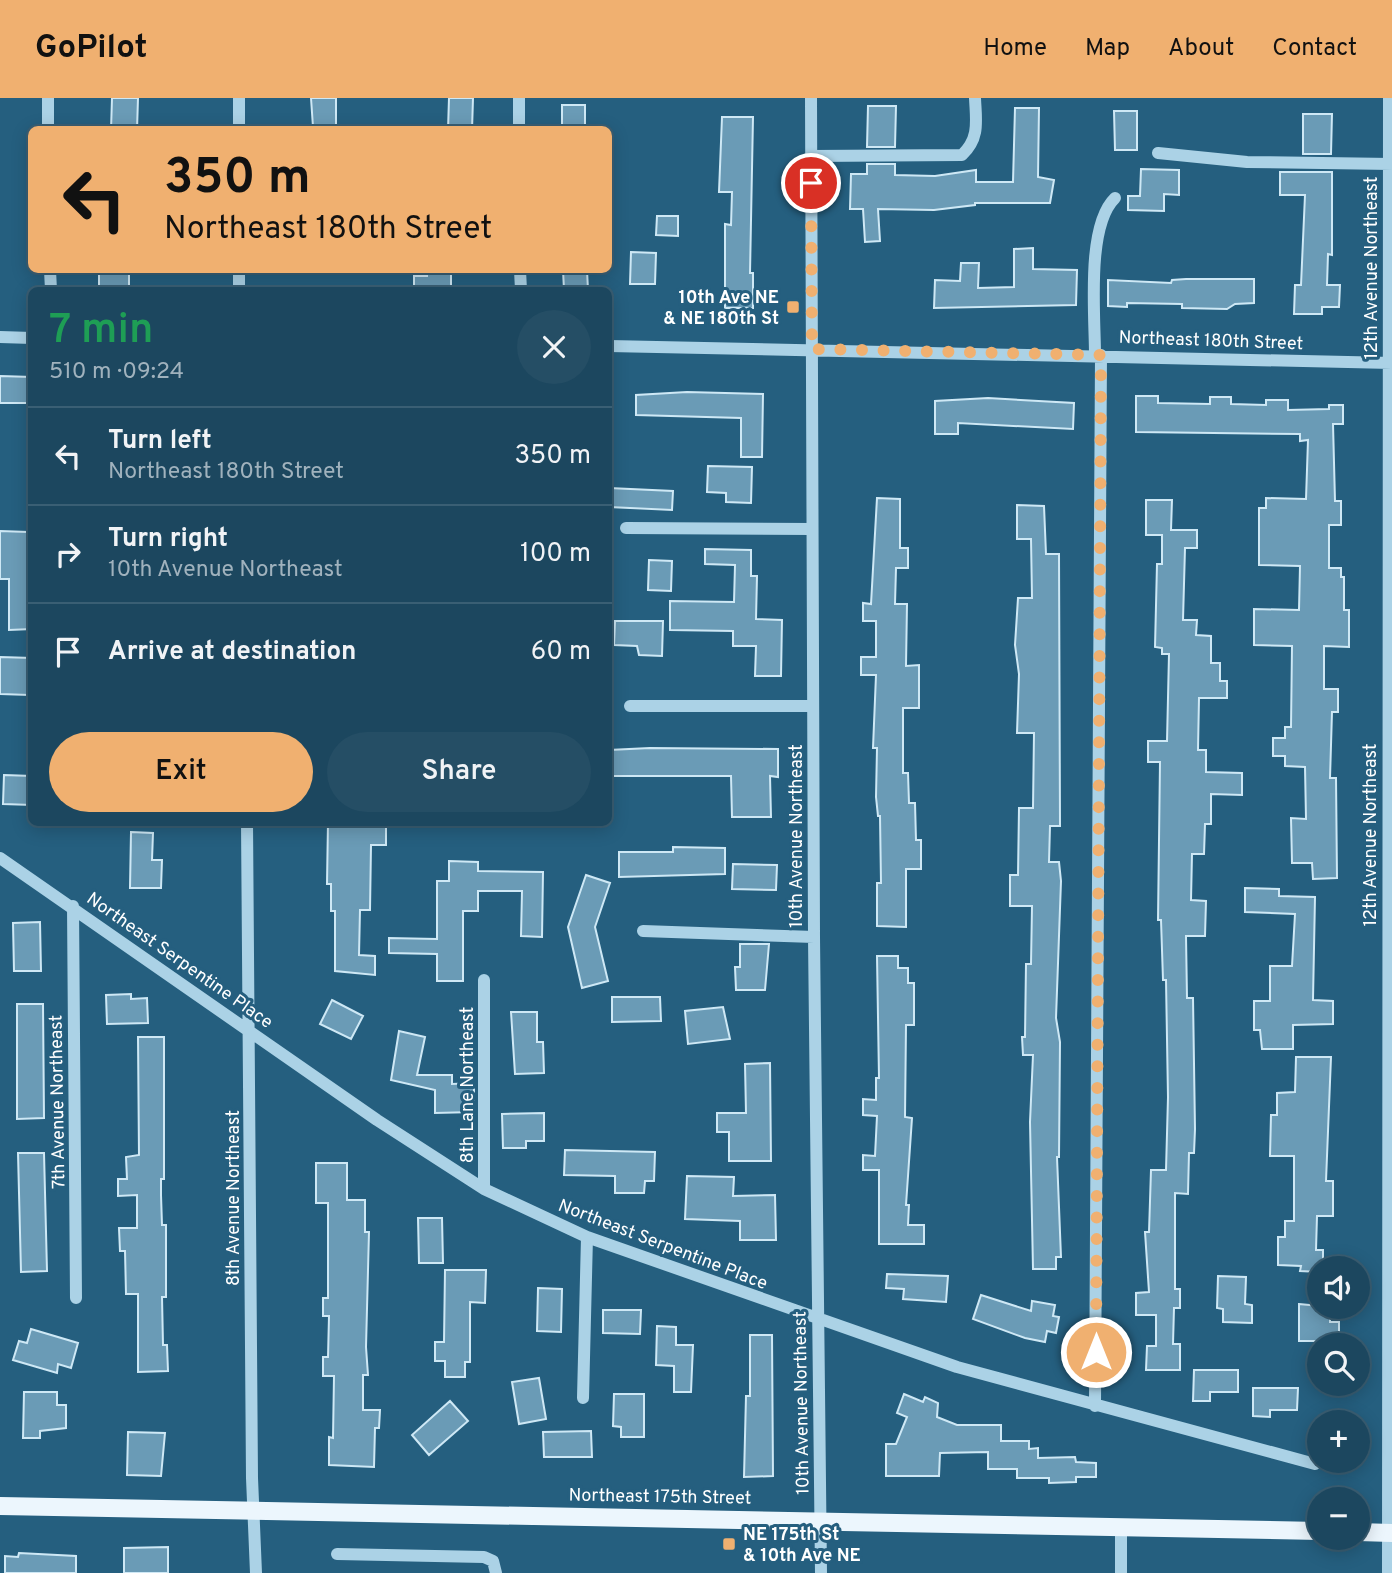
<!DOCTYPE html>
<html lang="en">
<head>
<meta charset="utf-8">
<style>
	body { margin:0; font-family:Overpass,sans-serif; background:#254e65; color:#f1f3f6; height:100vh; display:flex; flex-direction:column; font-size:26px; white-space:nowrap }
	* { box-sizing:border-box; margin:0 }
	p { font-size:23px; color:#a0b2bd }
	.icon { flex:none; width:38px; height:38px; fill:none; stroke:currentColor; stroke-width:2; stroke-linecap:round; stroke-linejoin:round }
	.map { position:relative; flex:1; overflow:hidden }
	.details { position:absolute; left:28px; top:189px; width:584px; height:539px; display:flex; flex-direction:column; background:#1c475f; border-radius:10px; box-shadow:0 4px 18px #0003,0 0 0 2px #3a5f74 }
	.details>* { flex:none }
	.top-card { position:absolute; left:28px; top:28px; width:584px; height:147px; border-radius:10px; box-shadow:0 4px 18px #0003,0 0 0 2px #3a5f74; background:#f0b070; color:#111; overflow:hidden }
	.fabs { position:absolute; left:1307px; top:1158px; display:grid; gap:14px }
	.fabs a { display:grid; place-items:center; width:63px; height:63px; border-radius:50%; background:#1c475f; box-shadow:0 4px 18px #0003,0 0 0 2px #3a5f74; font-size:35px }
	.pin { position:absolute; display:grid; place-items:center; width:60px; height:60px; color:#fff; margin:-30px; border:4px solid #fff; border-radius:50%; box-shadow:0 2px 7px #0007 }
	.me { position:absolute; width:77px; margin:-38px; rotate:0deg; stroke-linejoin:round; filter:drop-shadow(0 0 5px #0008) }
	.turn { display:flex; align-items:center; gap:24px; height:147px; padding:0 21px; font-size:32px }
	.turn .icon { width:91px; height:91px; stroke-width:2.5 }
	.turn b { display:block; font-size:49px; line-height:60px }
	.round { display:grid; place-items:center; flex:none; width:74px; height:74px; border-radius:37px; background:#254e65 }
	.overview { display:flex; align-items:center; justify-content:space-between; height:119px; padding:0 21px }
	h1 { font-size:42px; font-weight:600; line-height:52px; color:#1e9e55 }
	.action { display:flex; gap:14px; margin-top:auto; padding:14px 21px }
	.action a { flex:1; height:80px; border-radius:42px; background:#f0b070; color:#111; font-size:28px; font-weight:600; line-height:80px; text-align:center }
	.action a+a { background:#254e65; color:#f1f3f6 }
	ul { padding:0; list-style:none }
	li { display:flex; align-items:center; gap:21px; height:98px; padding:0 21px; border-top:2px solid #3a5f74 }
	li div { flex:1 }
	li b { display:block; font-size:26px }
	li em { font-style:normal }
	header { display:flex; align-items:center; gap:42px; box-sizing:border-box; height:98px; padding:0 35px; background:#f0b070; color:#111 }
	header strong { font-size:33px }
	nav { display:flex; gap:38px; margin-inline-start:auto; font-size:24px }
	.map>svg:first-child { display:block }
	.building { fill:#6a9bb6; stroke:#cee8f5; stroke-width:2 }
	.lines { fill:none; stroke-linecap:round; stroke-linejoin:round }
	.minor { stroke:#abd2e6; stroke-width:12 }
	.major { stroke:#ecf6fd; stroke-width:18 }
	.route { stroke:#f0b070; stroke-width:12; stroke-dasharray:0 21.6 }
	.poi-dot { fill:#f0b070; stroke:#255f7f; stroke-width:2.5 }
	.labels { text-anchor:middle; stroke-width:6; stroke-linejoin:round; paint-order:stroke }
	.street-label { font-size:18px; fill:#fff; stroke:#255f7f }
	.poi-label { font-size:18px; font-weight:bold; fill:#fff; stroke:#255f7f; text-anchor:end }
</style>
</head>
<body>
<header>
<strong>GoPilot</strong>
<nav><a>Home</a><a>Map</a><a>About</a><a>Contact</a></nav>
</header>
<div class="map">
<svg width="1392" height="1475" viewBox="0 0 1392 1475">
	<rect width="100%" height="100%" fill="#255f7f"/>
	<!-- building -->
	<path class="building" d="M112,0h26l-1,32h-26z
		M311,0h25v29h-23z
		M449,0h24l-1,32h-24z
		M562,7h23v25h-23z
		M868,8h28l-1,41h-28z
		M1015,10h24l-1,69 16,3 -4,23h-75v2l-41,5 -56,-1 2,32 -15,1 -2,-33h-13l1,-35h16v-10h28v11l40,1 41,-6v12h37z
		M1114,13h23v39h-22z
		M1303,16h29l-1,40h-28z
		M722,19h31l-3,156h3v35h-28v-84l6,1 1,-33h-13z
		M1141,71l38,1v25l-15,-1v17l-36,-1v-14h12z
		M1280,74h52v83l-4,-1 -1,31h13l-1,22h-17v7h-28l1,-29h6l4,-90h-25z
		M657,118h21v20l-22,-1z
		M1033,150v21l44,1 -1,35 -142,3 1,-28 25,1 1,-18h18l-1,25 36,-1v-38z
		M631,154l25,1 -1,31h-25z
		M99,172h30v20h-30z
		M427,172h24v20h-37v-14h13z
		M563,172h24l1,20h-24z
		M1186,181h68v24l-19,1 -8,5 -45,-1v-4l-55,-1v4l-19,-1v-26l63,3 1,-3z
		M0,278l32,1v26h-32z
		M687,294l76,2 -1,63h-21v-39l-105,-3v-20z
		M1136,298h22v7l52,1v-7h21v7l35,1v-5h22v10l41,-1v-4h14v19h-10l2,77h6v24h-12v43h12v9h3v33h5v37l-25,-1v43h14v23h-6l-2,66h6l1,100 -24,1 -1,-16h-20l-1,-45 15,1 -1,-52 -20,-1v-10h-12v-18h12v-11h6l1,-81 -38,-1v-36l45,1 1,-44 -41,-1v-57h7v-10l40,1 2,-59 -8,1v-7l-164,-2z
		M988,300l86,5 -1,26 -115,-6v11h-23v-33z
		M708,368l44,1 -1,36 -25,-1v-9l-19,-1z
		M609,390l64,3 -1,19 -63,-3z
		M877,400l23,1v49h8v20h-12l-1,36h12l-1,62 13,-1v43h-16v65h5l1,30h6l1,37h5v29h-15v58l-29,-1v-43h4l-1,-67h-2l-2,-19 1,-49h-4l3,-73h-15v-18h15v-36h-13v-18l8,1z
		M1146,402h26l-1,30h26v18h-12l-2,72h14l-1,15 15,1v27h9v18h7v17h-28l-1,52h8v22l36,1v22l-31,-1v30h-6l-1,30h-12l-1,46 15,1 -1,35h-19l1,62h6l2,131 -1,24h-5l-1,41 -13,-1v96h5v19h-6l-1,36h7v26h-34l1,-24h9v-31h-20v-22l13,-1 -4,-60h4l2,-62h15l2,-73 -2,-117h-3l-2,-60h-3l2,-158h-12v-21h19l2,-87h-7v-6l-7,-1 2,-83h5v-29h-16z
		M1017,407l27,1 2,48h13l1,272h-10l-1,36h10l2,19 -5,137 4,24 -1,115h-2l4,100h-5v12h-23l-3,-147 3,-67h-10l-1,-18h3l1,-73h5l1,-58h-22v-31h8l1,-67h14l1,-75h-17l2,-59 -4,-29 3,-47h14l-1,-59h-14z
		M0,433l28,1v27h4v70l-23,1v-51h-9z
		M705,451l46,1v26h6l-1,43 26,1 -1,56h-26l1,-30h-23v-15l-63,-1v-29l64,1 1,-37 -30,-1z
		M649,462l23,1 -1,30 -23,-1z
		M615,523h48l-1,35 -23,-1 -2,-9 -23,-1z
		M0,559l32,1 -3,37 -29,-1z
		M650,650l128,1v28l-8,-1 1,41h-39l-1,-41h-122v-26z
		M4,677l28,1v29l-29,-1z
		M328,724h58v23h-15l-1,65h-10l-1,45 16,1v19l-40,-4v-60h-4v-27h-4z
		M131,734l22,1 -1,27h10l-1,28h-31z
		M673,749l52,1v26l-106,3v-25h54z
		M449,763l29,1v9l65,1 -1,65 -21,-1 1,-45h-44v20h-15v70h-26v-27l-48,-1v-15l48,1v-58h12z
		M733,766l44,1 -1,25 -44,-1z
		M586,777l24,8 -15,44 13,54 -26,7 -14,-61z
		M1245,790l34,1v7l36,1 -2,103 20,1v23l-40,1v24h-31l-2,-19h-6v-29h16v-35h22l3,-52 -50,-2z
		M40,824l1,49h-27l-1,-48z
		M740,846h29l-4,46h-29l-1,-23h5z
		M877,858h21v12h10v15h6v42h-8l-1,92 7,1 -6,87h3l-1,20h16v19h-45v-74h-16v-15l12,1 2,-40 -14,-1v-16l13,1v-22h3z
		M131,896v5l16,-1 1,25 -41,1 -1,-29z
		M612,899h48l1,24 -49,1z
		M332,902l31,16 -12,23 -31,-15z
		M17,906h26l1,114 -27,1z
		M723,909l7,32 -42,5 -3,-33z
		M511,914h26v30h6l1,31 -29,1z
		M399,933l26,6 -8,38h35v9l22,-1v29l-39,1v-23l-44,-10z
		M138,939h26v142h-3v16l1,30h4v72h-4l1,48h4l1,26 -30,1v-78h-12l-1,-43h-5l-1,-23h18v-33l-19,1v-17h9l-1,-22 13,-2z
		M1296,959h35l-5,124h7v35h-16l-1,34h7v19l-3,3 -20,-1 1,-5 -23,-1v-28h7v-16h9v-65h-24l1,-41h6v-22l18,-1z
		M770,965l1,98h-42v-29h-12v-19h29l-1,-49z
		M544,1015v28h-18v7h-23l-1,-34z
		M565,1052l90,2 -1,29h-9l-1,12h-29v-17l-51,-1z
		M18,1055h26l3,118 -26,1z
		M316,1065h31v37h18v32h4l-3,115 2,28h-5v35h17l-1,18h-4l-1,39 -45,-2v-28l4,1 1,-62h-11v-19h5l1,-41h-6v-18h5v-95h-12z
		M687,1078l47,1 -1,19 42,-1 1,45h-36v-19l-55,-2z
		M418,1120h24l1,45h-24z
		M445,1172h41l-1,33 -15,-1v60h-5v15h-20v-16h-10v-19h9z
		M887,1176l61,2 -2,26 -43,-3 1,-10 -18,-1z
		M1218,1178l28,1 -1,27 7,1v18l-29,-1v-13l-6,-1z
		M538,1190l24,1 -1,43 -24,-1z
		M981,1197l50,16 1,-10 23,4 -2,11 6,1 -3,16 -9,-2 -2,11 -20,-4 -52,-19z
		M1299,1206l31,3v15h9v19h-40z
		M603,1212h38l-1,24 -37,-1z
		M657,1228l19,1v18h17l-2,47h-17v-26l-18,-1z
		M31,1231l47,14 -7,25 -13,-4 -1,9 -44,-13 6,-19 8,2z
		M750,1237h22l1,141 -29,1 2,-81h4z
		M1194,1272h44v22h-28v9h-17z
		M539,1280l7,41 -27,5 -7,-42z
		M1253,1290h45l-1,22h-27v7l-17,-1z
		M24,1294h33v13h9v23l-26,3v7h-17z
		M614,1296h30v43h-23v-10l-8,-1z
		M904,1296l19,8 2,-5 13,6 -1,14 20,8h44v16h28v8l9,-1v10l37,-1 1,5 20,1v14h-20v5l-27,1v-5h-32v-9h-29v-17l-48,1 -1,23h-53v-32h10l11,-27 -10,-4z
		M450,1303l18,20 -39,34 -17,-20z
		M591,1333l1,26h-48l-1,-25z
		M128,1334l37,1 -4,43 -34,-1z
		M168,1449v26h-44v-25z
		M19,1455l57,3v17h-71v-17l13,1z"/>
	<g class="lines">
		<!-- minor -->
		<path class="minor" d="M48,0v32
			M239,0v32
			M519,0v32
			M811,0l3,839 7,636
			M1158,55l89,9 145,2
			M811,58l151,-1c18,-17 14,-34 13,-57
			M50,172l1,20
			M239,172v20
			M520,172l1,20
			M0,239l32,1
			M609,248l783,17
			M1095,257c0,-40 -9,-129 20,-157
			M626,430l186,1
			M630,608h183
			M247,724l5,656 4,95
			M0,760l377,262 107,69 103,48 370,130 358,97
			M73,808l3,392
			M643,833l171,6
			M484,1091v-209
			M583,1300l4,-161
			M1095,1308l6,-1051
			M1121,1428v47
			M337,1456l147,3 9,4 3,12
			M1388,1475l1,-1475"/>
		<!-- major -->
		<path class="major" d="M0,1408l1320,25
			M1358,1434l34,1"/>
	</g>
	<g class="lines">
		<!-- route -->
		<path class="route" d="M811,85l1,166 289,6 -5,997"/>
	</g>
	<!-- markers -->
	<g class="poi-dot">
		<rect x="786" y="202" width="14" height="14" rx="3.5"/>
		<rect x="722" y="1439" width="14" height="14" rx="3.5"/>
	</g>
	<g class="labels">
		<!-- street labels -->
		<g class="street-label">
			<text transform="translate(1371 170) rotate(-90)" y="6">12th Avenue Northeast</text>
			<text transform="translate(1211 242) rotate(2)" y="6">Northeast 180th Street</text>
			<text transform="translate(1370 737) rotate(-90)" y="6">12th Avenue Northeast</text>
			<text transform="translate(796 738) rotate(-90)" y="6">10th Avenue Northeast</text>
			<text transform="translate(180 862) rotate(35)" y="6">Northeast Serpentine Place</text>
			<text transform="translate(467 987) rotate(-90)" y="6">8th Lane Northeast</text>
			<text transform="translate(57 1004) rotate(-91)" y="6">7th Avenue Northeast</text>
			<text transform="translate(233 1100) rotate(-90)" y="6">8th Avenue Northeast</text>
			<text transform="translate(663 1146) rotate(21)" y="6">Northeast Serpentine Place</text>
			<text transform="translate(801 1305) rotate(-91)" y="6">10th Avenue Northeast</text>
			<text transform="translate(660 1398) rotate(1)" y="6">Northeast 175th Street</text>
		</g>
		<!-- poi labels -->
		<g class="poi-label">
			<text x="779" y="205">10th Ave NE<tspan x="779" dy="21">&amp; NE 180th St</tspan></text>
			<text x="743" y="1442" text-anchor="start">NE 175th St<tspan x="743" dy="21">&amp; 10th Ave NE</tspan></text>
		</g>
	</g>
</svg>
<div class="fabs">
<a><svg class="icon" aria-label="sound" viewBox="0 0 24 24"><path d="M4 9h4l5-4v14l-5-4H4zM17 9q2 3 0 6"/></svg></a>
<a><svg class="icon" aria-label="search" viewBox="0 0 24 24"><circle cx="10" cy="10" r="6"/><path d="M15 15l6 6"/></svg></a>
<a>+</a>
<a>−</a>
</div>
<div class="pin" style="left:811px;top:85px;background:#d93025"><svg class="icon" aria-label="arrive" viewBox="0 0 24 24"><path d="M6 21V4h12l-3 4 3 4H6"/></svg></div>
<svg class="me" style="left:1096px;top:1254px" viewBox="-20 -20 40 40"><circle r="17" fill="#f0b070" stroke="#fff" stroke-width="3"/><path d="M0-11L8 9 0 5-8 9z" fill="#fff"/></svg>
<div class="top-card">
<div class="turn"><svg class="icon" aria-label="left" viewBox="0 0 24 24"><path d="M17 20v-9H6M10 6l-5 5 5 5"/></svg><div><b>350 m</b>Northeast 180th Street</div></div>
</div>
<section class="details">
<div class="overview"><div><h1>7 min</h1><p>510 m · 09:24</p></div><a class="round"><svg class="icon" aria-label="close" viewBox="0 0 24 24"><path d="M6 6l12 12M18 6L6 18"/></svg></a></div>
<ul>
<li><svg class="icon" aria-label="left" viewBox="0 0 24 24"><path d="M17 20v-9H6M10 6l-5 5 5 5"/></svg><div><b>Turn left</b><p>Northeast 180th Street</p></div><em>350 m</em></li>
<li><svg class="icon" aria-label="right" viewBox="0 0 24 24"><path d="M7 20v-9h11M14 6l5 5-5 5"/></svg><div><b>Turn right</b><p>10th Avenue Northeast</p></div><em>100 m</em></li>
<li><svg class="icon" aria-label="arrive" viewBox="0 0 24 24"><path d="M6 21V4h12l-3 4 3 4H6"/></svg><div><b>Arrive at destination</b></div><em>60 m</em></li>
</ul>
<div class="action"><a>Exit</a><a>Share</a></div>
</section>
</div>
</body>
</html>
